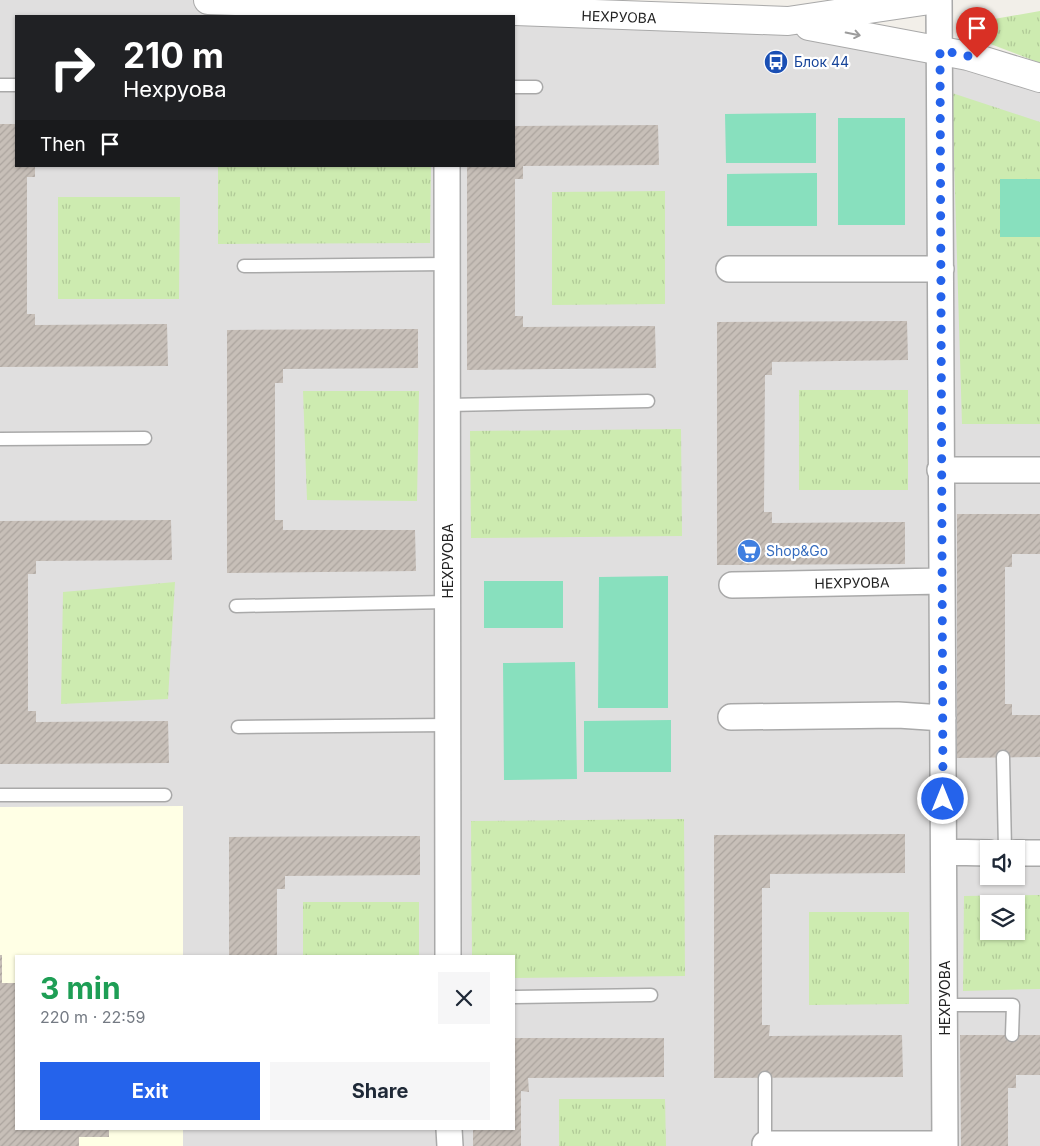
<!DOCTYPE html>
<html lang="en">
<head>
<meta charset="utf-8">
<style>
	body { margin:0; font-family:Inter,sans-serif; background:#f6f6f7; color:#1f2937; height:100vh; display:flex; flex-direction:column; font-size:19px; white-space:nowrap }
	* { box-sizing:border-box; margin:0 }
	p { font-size:16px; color:#747a83 }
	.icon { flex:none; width:28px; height:28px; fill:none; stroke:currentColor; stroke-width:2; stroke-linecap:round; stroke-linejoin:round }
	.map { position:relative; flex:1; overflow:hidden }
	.drawer { position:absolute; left:15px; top:955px; width:500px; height:175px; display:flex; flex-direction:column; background:#fff; border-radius:0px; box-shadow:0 1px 4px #0004 }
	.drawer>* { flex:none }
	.banner { position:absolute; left:15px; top:15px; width:500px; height:152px; border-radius:0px; box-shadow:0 1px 4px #0004; background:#202124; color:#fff; overflow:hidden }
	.tools { position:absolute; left:980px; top:840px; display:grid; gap:10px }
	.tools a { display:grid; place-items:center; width:45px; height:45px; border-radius:0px; background:#fff; box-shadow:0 1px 4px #0004; font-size:25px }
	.pin { position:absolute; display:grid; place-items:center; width:42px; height:42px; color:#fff; margin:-51px -21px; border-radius:50% 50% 50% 0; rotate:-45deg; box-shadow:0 0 5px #0007 }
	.pin .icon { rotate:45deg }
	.me { position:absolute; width:55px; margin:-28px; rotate:0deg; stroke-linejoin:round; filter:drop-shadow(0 0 4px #0008) }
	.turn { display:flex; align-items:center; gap:18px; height:105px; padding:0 25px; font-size:22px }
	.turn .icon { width:65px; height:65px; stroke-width:2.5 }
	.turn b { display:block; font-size:35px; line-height:42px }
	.then { display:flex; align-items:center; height:48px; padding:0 25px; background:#0003; gap:10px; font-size:19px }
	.round { display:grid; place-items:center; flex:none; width:52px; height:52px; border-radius:0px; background:#f6f6f7 }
	.head { display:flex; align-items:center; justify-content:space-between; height:85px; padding:0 25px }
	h1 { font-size:30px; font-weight:700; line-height:38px; color:#1e9e55 }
	.button { display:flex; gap:10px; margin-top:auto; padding:10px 25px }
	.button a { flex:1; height:58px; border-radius:0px; background:#2563eb; color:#fff; font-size:20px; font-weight:700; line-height:58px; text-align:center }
	.button a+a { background:#f6f6f7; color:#1f2937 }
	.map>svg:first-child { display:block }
	.residential { fill:#e0dfdf; fill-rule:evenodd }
	.education { fill:#ffffe5 }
	.grass { fill:url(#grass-tufts); fill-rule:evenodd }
	.pitch { fill:#88e0be }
	.building { fill:url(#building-hatch) }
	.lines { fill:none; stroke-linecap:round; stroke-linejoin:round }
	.service-casing { stroke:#a9a9a9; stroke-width:15 }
	.minor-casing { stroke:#a9a9a9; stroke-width:28 }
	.tertiary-casing { stroke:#a9a9a9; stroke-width:30 }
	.service { stroke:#fff; stroke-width:12 }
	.minor { stroke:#fff; stroke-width:25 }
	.tertiary { stroke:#fff; stroke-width:28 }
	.oneway { stroke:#9c9c9c }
	.route { stroke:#2563eb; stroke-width:9; stroke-dasharray:0 16.2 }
	.labels { text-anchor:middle; stroke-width:4.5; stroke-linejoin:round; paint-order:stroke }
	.street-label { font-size:14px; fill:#222; stroke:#fff }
	.transit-label { font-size:14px; fill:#164399; stroke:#fff; text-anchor:start }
	.shop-label { font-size:14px; fill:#366cbe; stroke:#fff; text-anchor:start }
</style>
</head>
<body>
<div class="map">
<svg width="1040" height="1146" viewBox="0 0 1040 1146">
	<defs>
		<pattern id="grass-tufts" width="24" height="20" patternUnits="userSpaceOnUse" patternTransform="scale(1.25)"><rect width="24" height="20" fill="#cdebb0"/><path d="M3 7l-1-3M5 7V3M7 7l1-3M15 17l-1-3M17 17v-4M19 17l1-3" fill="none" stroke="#b0c997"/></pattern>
		<pattern id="building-hatch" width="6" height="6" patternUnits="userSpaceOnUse" patternTransform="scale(1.25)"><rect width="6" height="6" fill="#c7bfb8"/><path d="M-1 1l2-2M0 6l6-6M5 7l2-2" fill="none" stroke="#aba49e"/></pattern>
	</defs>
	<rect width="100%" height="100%" fill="#f2efe9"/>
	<!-- residential -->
	<path class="residential" d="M0,0h224l539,21 277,49v1076h-1040zM16,16h498v150h-498zM989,849h27v27h-27zM989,904h27v27h-27zM16,956h498v173h-498z"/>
	<!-- education -->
	<path class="education" d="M183,806v150h-167v173h167v17h-183v-339z"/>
	<!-- grass -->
	<path class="grass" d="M1040,11v52l-73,-28 -1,-11z
		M952,93l88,29v302h-78z
		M218,166h213l-1,77 -212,1z
		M665,191v113l-113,1v-113z
		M58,197h122l-1,102h-121z
		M799,390h109v100h-109z
		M303,391h116l-2,110 -110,-1z
		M681,429l1,107 -211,2 -1,-107z
		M175,582l-7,117 -107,5 2,-112z
		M684,819l1,157 -171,2v-22h-42l-1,-135z
		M1040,895v94l-77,2 1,-95zM989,904h27v27h-27z
		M303,902h116v54h-116z
		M809,912h100v92l-100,1z
		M559,1099h106l1,47h-107z"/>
	<!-- pitch -->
	<path class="pitch" d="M816,113v50h-90l-1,-49z
		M838,118h67v107h-67z
		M817,173v53h-90v-52z
		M1000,179h40v58h-40z
		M668,576v132h-70l1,-131z
		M484,581h79v47h-79z
		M575,662l2,117 -73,1 -1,-117z
		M671,720v52h-87v-51z"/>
	<!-- building -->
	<path class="building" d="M0,124h16v42h19v11h-8v137h8v11l132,-1 1,42 -168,1z
		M658,125l1,40 -136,1v13h-8v137h8v11l132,-1 1,42 -189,2v-204h47v-40z
		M907,321l1,39 -136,2v13h-7l-1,137h8v11l133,-1v42l-188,1v-243z
		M418,329v39l-135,1v14h-8v137h8v10h132l1,41 -189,2v-243z
		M957,514h83v40h-28v13h-7v137h7v11h28v42l-83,1z
		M171,520l1,40 -136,1v13h-8v137h8v11l132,-1 1,42 -169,1v-243z
		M905,834v39l-135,1v14h-8v137h8l-1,11 133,-1 1,42 -189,1v-243z
		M420,836v39l-135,1v13h-8v67h-48v-119z
		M0,955h2v28h14v146h93v8h-30v9h-79z
		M960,1035h80v40h-24v13h-8v58h-47z
		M514,1038h150v39l-136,1 1,14 -8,-1v55h-48v-17h41z"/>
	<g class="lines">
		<!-- service casing -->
		<g class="service-casing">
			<path id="service" d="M0,85h16
				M514,87h22
				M244,266l203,-2
				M448,405l200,-4
				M0,439l145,-1
				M236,606l212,-4
				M238,727l211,-2
				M1003,757l2,92
				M0,795h165
				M514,997l137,-2
				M945,1005h68l-1,30
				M765,1078v68"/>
		</g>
		<!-- minor casing -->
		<g class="minor-casing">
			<path id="minor" d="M939,0l6,1146
				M447,166l1,790
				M729,269h212
				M940,470h100
				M732,585l210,-4
				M731,717l167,-2 45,3
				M944,852l45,1
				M1016,853h24
				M449,1129l1,17
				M765,1144h180"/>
		</g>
		<!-- tertiary casing -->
		<g class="tertiary-casing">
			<path id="tertiary" d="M208,0l580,21 142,-21
				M809,26l159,30 72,22"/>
		</g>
		<!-- service -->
		<use href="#service" class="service"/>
		<!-- minor -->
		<use href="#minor" class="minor"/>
		<!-- tertiary -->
		<use href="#tertiary" class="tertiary"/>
	</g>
	<!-- one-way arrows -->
	<defs><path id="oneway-shaft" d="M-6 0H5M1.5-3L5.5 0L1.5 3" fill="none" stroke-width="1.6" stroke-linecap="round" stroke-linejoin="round" transform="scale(1.25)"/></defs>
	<use class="oneway" href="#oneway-shaft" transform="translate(853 34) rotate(11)"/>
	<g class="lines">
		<!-- route -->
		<path class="route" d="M943,799l-3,-749 37,8"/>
	</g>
	<!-- icons -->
	<defs>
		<g id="bus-disc" transform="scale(1.25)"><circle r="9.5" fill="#1a4fb4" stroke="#fff"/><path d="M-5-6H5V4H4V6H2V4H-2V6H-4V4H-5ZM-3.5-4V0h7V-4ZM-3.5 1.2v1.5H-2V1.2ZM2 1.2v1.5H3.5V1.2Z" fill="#fff"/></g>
		<g id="supermarket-disc" transform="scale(1.25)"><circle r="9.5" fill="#3f7fe0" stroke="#fff"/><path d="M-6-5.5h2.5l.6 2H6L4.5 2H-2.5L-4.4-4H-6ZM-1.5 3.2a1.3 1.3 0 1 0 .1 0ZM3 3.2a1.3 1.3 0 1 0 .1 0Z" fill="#fff"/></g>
	</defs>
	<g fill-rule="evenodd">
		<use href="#bus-disc" x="776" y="62"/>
		<use href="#supermarket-disc" x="749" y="551"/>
	</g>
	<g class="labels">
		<!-- street labels -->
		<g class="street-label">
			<text transform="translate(619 17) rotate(2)" y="5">НЕХРУОВА</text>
			<text transform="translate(448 561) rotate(-90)" y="5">НЕХРУОВА</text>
			<text transform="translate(852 583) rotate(-1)" y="5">НЕХРУОВА</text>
			<text transform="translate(945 998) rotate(-90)" y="5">НЕХРУОВА</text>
		</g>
		<!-- transit labels -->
		<g class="transit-label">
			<text x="794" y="67">Блок 44</text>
		</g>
		<!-- shop labels -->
		<g class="shop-label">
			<text x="766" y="556">Shop&amp;Go</text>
		</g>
	</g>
</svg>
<div class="tools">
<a><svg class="icon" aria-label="sound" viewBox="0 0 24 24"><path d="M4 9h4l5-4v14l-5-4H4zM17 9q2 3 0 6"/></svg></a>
<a><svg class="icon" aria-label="layers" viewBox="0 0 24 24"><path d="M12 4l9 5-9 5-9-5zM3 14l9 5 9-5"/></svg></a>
</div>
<div class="pin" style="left:977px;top:58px;background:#d93025"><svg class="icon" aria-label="arrive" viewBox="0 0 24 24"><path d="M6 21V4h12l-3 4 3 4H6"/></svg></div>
<svg class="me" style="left:943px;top:799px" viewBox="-20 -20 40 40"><circle r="17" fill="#2563eb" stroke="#fff" stroke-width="3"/><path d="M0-11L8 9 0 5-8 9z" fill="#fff"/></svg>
<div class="banner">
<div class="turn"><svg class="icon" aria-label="right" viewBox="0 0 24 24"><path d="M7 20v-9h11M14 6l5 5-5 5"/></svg><div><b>210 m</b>Нехруова</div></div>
<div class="then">Then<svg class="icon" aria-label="arrive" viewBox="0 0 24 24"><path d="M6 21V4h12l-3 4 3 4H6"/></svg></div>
</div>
<section class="drawer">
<div class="head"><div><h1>3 min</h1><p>220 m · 22:59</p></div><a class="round"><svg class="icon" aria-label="close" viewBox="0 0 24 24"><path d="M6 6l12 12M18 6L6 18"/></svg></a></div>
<div class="button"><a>Exit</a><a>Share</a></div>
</section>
</div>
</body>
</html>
